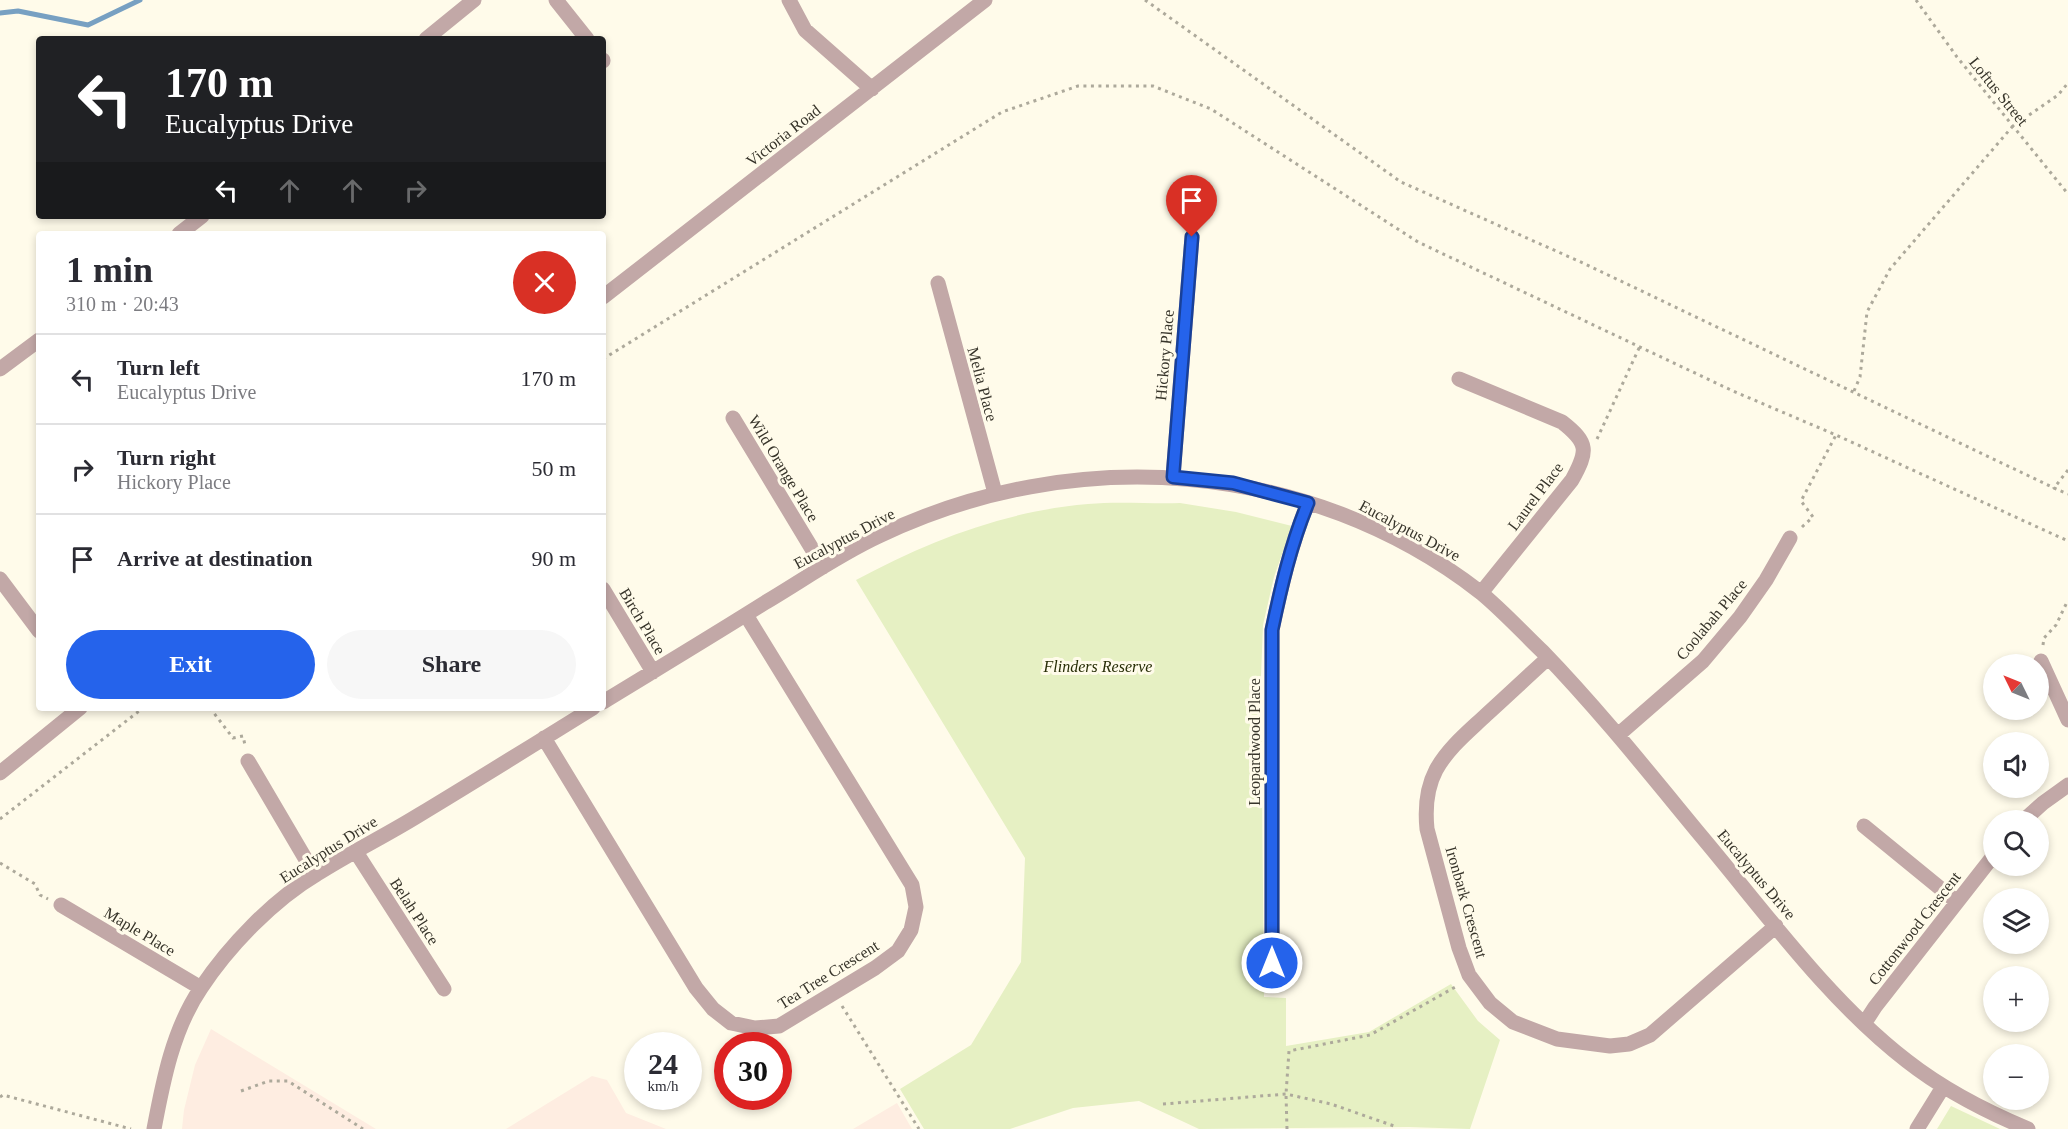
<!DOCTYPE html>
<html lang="en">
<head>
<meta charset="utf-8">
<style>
	body { margin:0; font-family:"Times New Roman",serif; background:#f7f7f7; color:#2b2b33; height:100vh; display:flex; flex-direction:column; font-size:22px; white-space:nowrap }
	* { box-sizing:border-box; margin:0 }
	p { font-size:20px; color:#7c7c81 }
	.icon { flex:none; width:33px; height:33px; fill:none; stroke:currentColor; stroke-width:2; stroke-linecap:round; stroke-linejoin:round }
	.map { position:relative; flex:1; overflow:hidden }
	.side { position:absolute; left:36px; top:231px; width:570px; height:480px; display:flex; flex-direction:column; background:#fff; border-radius:6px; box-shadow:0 3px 9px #0003 }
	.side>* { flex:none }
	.banner { position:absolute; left:36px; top:36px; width:570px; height:183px; border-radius:6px; box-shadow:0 3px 9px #0003; background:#202124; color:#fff; overflow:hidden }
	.needle { width:39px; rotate:313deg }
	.tools { position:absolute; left:1983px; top:654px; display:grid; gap:12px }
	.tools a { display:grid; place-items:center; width:66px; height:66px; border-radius:50%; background:#fff; box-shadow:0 3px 9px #0003; font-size:30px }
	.speed { position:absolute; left:624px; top:1032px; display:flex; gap:12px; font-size:30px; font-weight:700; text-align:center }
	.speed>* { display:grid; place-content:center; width:78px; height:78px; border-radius:50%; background:#fff; box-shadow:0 3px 9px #0003; line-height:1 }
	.speed small { font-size:15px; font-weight:400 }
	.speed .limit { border:9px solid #d22; background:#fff; color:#111 }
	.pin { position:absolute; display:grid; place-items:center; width:51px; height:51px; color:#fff; margin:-62px -26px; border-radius:50% 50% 50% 0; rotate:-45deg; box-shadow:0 0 6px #0007 }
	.pin .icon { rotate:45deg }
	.me { position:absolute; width:66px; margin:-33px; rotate:0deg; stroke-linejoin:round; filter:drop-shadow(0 0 4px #0008) }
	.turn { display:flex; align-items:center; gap:21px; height:126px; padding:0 30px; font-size:27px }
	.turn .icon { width:78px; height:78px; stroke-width:2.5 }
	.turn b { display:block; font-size:42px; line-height:51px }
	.lanes { display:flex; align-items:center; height:57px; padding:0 30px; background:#0003; justify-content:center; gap:30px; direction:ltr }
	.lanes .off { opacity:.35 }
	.round { display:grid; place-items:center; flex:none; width:63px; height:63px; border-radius:32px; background:#f7f7f7 }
	.summary { display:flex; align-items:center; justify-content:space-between; height:102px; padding:0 30px }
	h1 { font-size:36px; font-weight:700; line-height:45px }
	.action { display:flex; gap:12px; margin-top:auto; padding:12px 30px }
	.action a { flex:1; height:69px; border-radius:36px; background:#2563eb; color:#fff; font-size:24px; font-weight:700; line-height:69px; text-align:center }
	.action a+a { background:#f7f7f7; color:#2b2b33 }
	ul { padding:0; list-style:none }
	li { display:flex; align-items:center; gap:18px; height:90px; padding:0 30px; border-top:2px solid #e1e1e2 }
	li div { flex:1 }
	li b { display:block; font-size:22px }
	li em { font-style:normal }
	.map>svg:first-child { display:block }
	.education { fill:#feede1 }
	.green { fill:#e6f0c3 }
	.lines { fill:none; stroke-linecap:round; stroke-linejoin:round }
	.stream { stroke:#77a0c2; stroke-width:5 }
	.path { stroke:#ada99b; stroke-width:3; stroke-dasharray:3 4.5; stroke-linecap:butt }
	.minor { stroke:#c2a8a7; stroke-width:15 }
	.route-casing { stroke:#184099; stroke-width:15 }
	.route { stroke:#2563eb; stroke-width:10 }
	.labels { text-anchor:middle; stroke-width:6; stroke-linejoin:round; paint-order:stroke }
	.street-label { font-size:16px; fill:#37342a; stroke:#fffbea }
	.park-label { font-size:16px; font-style:italic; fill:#272d06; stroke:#fffbea }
</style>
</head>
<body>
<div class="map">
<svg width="2068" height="1129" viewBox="0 0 2068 1129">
	<rect width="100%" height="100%" fill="#fffbea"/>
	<!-- education -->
	<path class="education" d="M211,1029l165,100h-194l2,-19 11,-45z
		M592,1076l15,4 19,33 40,16h-160z
		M897,1103l15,26h-59z"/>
	<!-- green -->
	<path class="green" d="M1180,503l56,9 56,14 -18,51 -11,48 -2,52 3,320 22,1v48l83,-14 82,-48 27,37 22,19 -30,89 -61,-2 -210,2 -60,-28 -66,7 -63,21h-86l-24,-40 71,-44 50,-83 4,-104 -169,-278c72,-39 149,-69 232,-76 30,-3 62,0 92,-1z
		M1951,1106l49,23h-63z"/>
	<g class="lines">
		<!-- stream -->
		<path class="stream" d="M0,13l18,-2 70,14 52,-25"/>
		<!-- path -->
		<path class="path" d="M1145,0l256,182 182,81 471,225
			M1916,0l41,57 111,137
			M603,359l399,-247 76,-26h75l58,23 207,133 315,149 103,44 232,106
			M1854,391l6,-14 7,-65 23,-43 122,-142 46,-32 10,-12
			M1597,439l43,-93
			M2068,470l-14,18 14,6
			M1802,527l11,-10 -12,-16 35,-66
			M2043,645l1,-7 12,-13 12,-25
			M210,708l23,30 10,-2 2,9
			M0,819l143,-111
			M0,863l35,21 5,11 8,4
			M842,1006l77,123
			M241,1091l28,-10h19l75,48
			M0,1097l3,-2 128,34
			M1163,1104l123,-10 45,10 66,23
			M1287,1129l-1,-35 3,-43 81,-16 87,-49"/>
		<!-- minor -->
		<path class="minor" d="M556,0l31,39
			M789,0l16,30 67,59
			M426,39l48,-39
			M603,60v1
			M179,234l23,-18
			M938,283l57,210
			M603,297l382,-297
			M0,369l39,-29
			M1459,379l103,43c27,21 26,29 10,58l-91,113
			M733,418l90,149
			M1173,477l19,-240
			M0,579l39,52
			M603,589l50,83
			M1548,658c-21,19 -41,38 -62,57 -18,17 -38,33 -50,55 -10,19 -11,39 -9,59l32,119 10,27 21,28 23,19 44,17 53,7 19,-2 21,-9 126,-109
			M2041,661l27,59
			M603,702c54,-33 109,-66 163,-100 37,-22 74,-48 113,-66 193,-93 430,-77 601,56 22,18 42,40 63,60 56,58 107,122 159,185 63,75 127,164 205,224 37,29 78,50 121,68
			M1618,735l85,-74 37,-44 26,-37 24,-42
			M544,738l152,250 17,21 18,14 24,5 24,-2 96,-58 23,-17 13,-21 5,-23 -4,-22 -166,-270
			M248,761l67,114
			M0,773l80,-65
			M2024,820l19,-17 25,-18
			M1864,826l93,76
			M356,852l88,137
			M61,905l140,83
			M1272,986v-356c9,-43 19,-86 36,-127
			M1864,1024l11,-17 119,-152
			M154,1129c9,-48 19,-100 47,-141 28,-42 72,-88 116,-114 33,-21 68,-38 102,-59 58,-35 116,-71 174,-107
			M1917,1129l26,-42"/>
	</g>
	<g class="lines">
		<!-- route casing -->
		<g class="route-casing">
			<path id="route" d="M1192,237l-19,240 60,6 75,20c-17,41 -27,84 -36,127v333"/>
		</g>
		<!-- route -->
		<use href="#route" class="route"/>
	</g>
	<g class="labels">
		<!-- street labels -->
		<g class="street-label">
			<text transform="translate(1999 91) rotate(51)" y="6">Loftus Street</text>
			<text transform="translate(783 135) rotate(-38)" y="6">Victoria Road</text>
			<text transform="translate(1164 355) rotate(-85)" y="6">Hickory Place</text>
			<text transform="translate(983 384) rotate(75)" y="6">Melia Place</text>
			<text transform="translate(784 468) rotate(59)" y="6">Wild Orange Place</text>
			<text transform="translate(1535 496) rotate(-53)" y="6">Laurel Place</text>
			<text transform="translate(1410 530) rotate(28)" y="6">Eucalyptus Drive</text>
			<text transform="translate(844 538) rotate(-28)" y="6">Eucalyptus Drive</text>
			<text transform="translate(1711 619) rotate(-50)" y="6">Coolabah Place</text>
			<text transform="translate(643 621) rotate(59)" y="6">Birch Place</text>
			<text transform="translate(1254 742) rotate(-90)" y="6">Leopardwood Place</text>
			<text transform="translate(328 849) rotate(-32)" y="6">Eucalyptus Drive</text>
			<text transform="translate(1757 874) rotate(50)" y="6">Eucalyptus Drive</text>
			<text transform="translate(1467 902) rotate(74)" y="6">Ironbark Crescent</text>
			<text transform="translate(415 911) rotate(57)" y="6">Belah Place</text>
			<text transform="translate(1914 928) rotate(-52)" y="6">Cottonwood Crescent</text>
			<text transform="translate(140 931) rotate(31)" y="6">Maple Place</text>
			<text transform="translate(828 974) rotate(-32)" y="6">Tea Tree Crescent</text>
		</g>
		<!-- park labels -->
		<g class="park-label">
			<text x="1098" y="672">Flinders Reserve</text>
		</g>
	</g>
</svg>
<div class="tools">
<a><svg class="needle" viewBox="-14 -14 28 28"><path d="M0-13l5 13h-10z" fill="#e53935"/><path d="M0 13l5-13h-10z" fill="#7c7c81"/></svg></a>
<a><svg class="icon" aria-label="sound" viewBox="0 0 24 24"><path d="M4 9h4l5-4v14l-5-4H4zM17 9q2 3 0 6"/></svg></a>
<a><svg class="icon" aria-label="search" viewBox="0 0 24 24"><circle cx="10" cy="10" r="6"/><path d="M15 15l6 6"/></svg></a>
<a><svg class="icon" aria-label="layers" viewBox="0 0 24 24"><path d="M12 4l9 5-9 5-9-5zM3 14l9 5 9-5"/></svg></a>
<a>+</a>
<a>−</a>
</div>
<div class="speed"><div>24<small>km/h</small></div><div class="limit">30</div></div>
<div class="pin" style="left:1192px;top:237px;background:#d93025"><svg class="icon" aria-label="arrive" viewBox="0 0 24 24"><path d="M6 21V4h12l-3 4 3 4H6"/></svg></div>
<svg class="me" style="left:1272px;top:963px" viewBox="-20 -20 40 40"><circle r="17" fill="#2563eb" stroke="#fff" stroke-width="3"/><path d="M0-11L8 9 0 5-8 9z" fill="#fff"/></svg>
<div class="banner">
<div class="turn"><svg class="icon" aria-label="left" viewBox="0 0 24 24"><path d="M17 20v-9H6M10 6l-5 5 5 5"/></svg><div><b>170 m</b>Eucalyptus Drive</div></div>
<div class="lanes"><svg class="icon" aria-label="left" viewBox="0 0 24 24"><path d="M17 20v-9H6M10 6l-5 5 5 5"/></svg><svg class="icon off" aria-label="ahead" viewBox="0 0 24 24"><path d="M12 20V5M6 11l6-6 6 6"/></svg><svg class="icon off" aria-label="ahead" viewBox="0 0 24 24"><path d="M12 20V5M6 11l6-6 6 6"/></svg><svg class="icon off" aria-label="right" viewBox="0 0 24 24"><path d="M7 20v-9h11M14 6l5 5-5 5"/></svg></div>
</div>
<section class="side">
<div class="summary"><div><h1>1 min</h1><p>310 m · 20:43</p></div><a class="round" style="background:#d93025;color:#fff"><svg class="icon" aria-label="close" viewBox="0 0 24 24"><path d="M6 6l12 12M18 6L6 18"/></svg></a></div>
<ul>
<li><svg class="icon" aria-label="left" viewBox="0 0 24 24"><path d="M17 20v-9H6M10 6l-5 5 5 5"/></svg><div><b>Turn left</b><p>Eucalyptus Drive</p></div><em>170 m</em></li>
<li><svg class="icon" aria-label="right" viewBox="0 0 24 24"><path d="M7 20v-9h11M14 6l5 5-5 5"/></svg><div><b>Turn right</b><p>Hickory Place</p></div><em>50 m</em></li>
<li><svg class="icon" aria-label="arrive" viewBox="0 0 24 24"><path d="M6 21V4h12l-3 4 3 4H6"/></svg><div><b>Arrive at destination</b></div><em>90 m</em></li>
</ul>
<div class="action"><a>Exit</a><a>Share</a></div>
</section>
</div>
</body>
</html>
